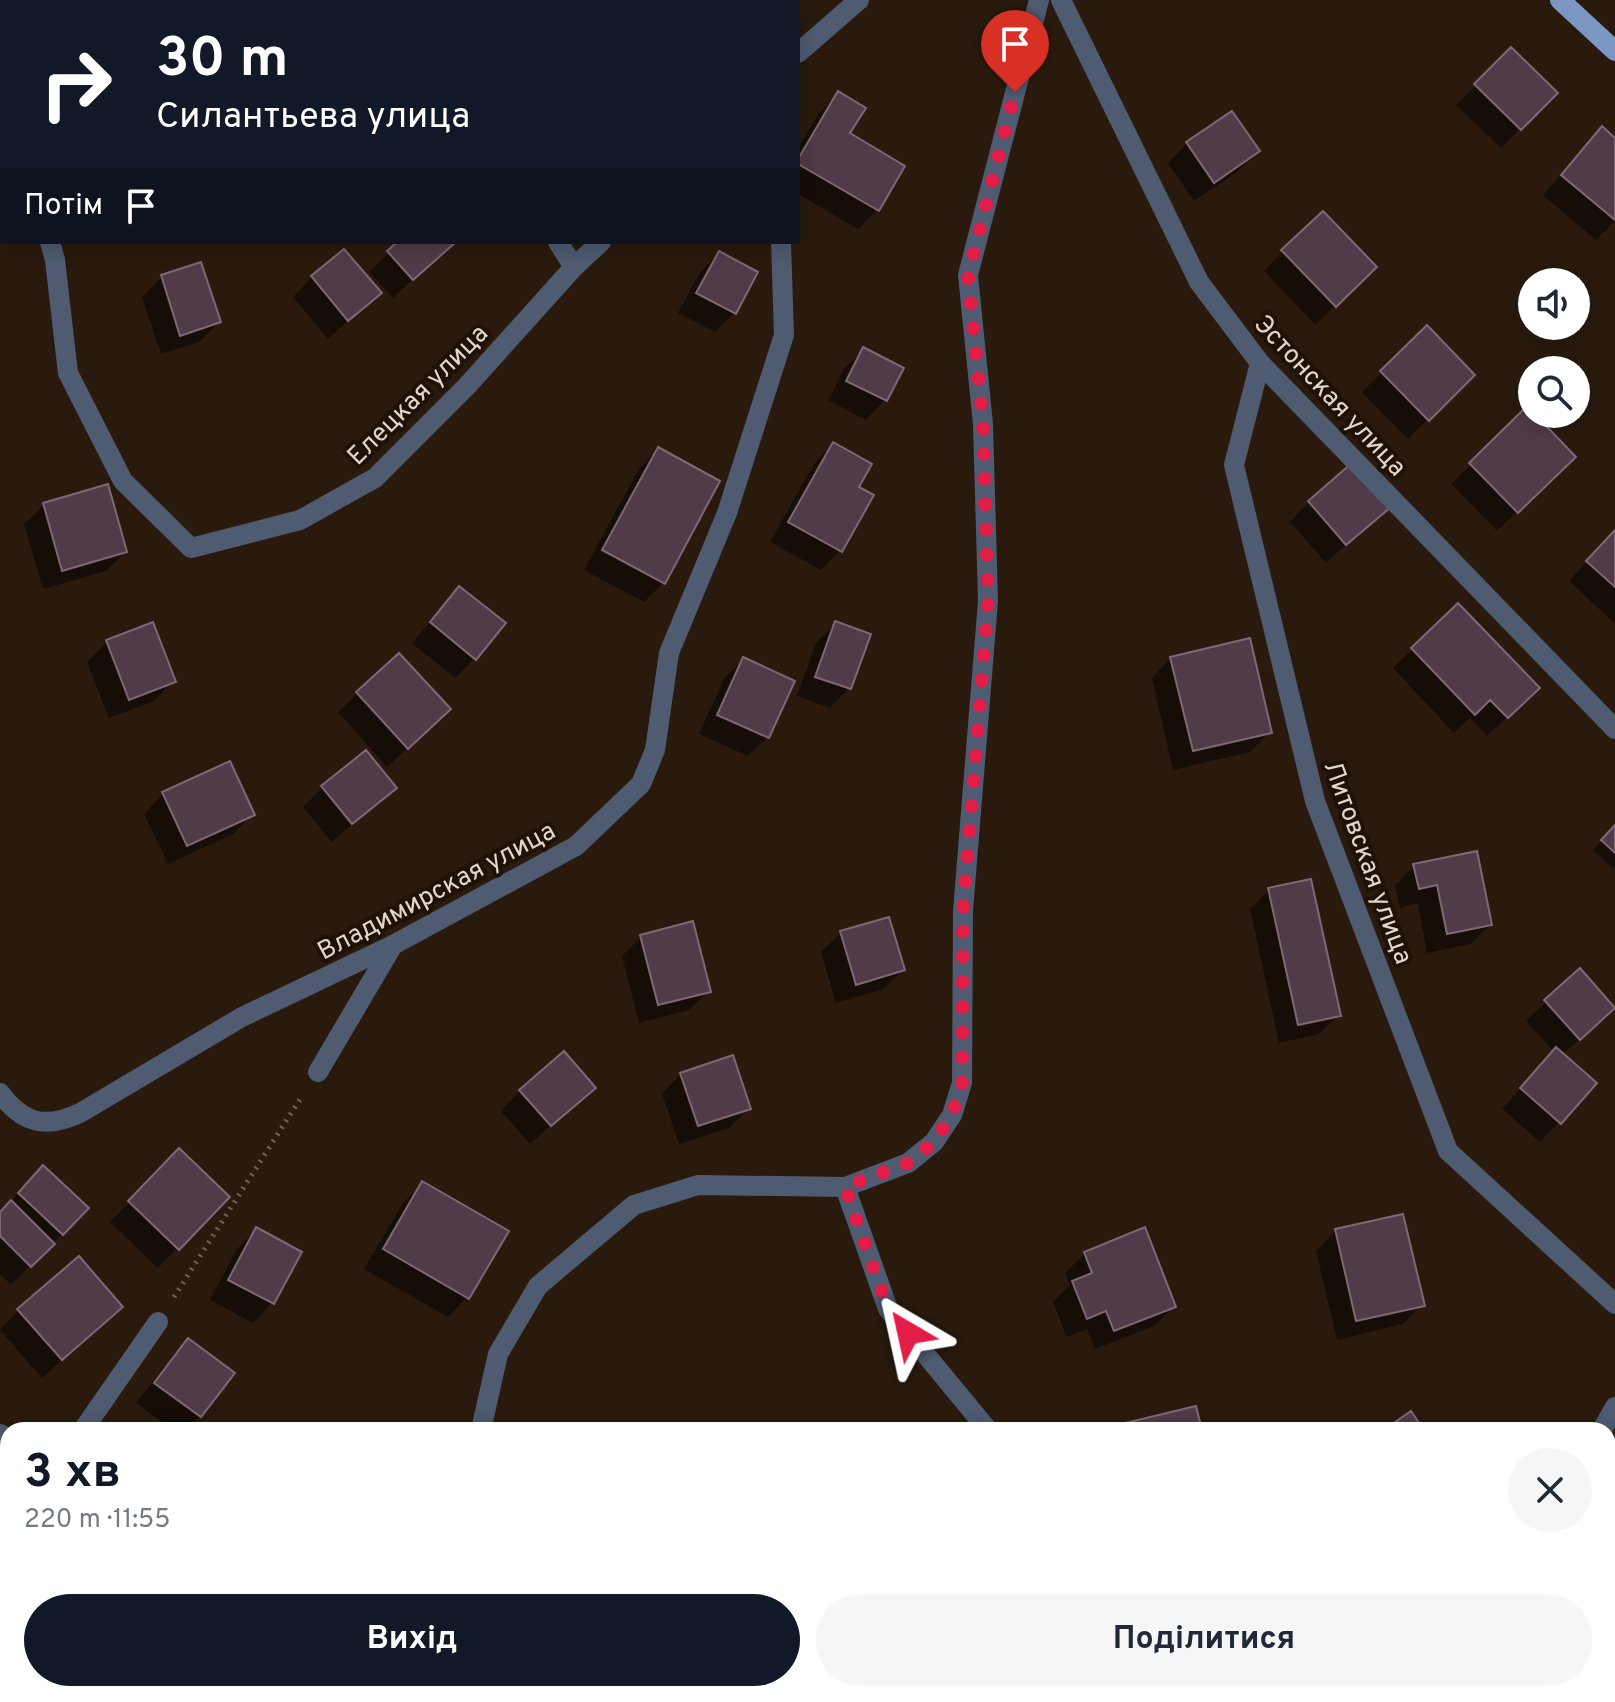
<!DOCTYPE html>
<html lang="uk">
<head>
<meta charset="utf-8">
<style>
	body { margin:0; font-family:Overpass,sans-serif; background:#f6f6f7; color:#1f2937; height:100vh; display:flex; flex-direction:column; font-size:30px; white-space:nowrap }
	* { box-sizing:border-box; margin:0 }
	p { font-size:26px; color:#747a83 }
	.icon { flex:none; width:44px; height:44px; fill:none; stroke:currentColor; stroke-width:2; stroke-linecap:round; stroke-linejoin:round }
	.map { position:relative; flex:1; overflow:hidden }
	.side { position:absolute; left:0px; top:1422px; width:1616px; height:280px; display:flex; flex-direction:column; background:#fff; border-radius:24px 24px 0 0; box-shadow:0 4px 20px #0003 }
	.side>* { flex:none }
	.banner { position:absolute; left:0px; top:0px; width:800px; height:244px; box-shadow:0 4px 20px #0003; background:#111827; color:#fff; overflow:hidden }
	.tools { position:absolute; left:1518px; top:268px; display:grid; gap:16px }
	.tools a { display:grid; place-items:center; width:72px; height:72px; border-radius:50%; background:#fff; box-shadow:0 4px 20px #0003; font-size:40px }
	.pin { position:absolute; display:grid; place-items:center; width:68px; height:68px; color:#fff; margin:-82px -34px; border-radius:50% 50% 50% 0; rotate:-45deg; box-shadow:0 0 8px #0007 }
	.pin .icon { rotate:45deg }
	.me { position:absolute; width:88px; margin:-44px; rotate:324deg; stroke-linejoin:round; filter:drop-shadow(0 0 6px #0008) }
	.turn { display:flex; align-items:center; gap:28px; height:168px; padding:0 24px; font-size:36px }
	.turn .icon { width:104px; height:104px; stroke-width:2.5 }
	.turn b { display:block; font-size:56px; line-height:68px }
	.then { display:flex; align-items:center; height:76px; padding:0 24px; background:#0003; gap:16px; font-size:30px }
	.round { display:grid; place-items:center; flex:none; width:84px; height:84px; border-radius:42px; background:#f6f6f7 }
	.headline { display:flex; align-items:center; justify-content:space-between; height:136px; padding:0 24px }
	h1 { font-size:48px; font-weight:700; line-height:60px; color:#111827 }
	.cta { display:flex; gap:16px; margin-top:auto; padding:16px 24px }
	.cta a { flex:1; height:92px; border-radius:48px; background:#111827; color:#fff; font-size:32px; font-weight:700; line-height:92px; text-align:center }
	.cta a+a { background:#f6f6f7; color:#1f2937 }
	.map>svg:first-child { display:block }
	.shadow { fill:#0007 }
	.building { fill:#503c48; stroke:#7e6875; stroke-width:2 }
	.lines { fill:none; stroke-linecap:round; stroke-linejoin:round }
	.path { stroke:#706358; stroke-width:5; stroke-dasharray:2 6; stroke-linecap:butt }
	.service { stroke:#4e5b70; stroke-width:20 }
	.minor { stroke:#4e5b70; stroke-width:20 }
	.primary { stroke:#7d97c4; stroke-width:20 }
	.route { stroke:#e11d48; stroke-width:14; stroke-dasharray:0 25.2 }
	.labels { text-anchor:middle; stroke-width:8; stroke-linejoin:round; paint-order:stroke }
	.street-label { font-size:26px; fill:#e1d7ce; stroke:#1f1105 }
</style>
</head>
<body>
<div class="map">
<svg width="1615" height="1702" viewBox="0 0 1615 1702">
	<rect width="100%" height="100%" fill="#291a0d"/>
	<!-- shadow -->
	<path class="shadow" d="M630,0h88l1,2h-87z
		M1511,50l44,43 -54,55 -45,-43z
		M838,94l10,40 29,76 -19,19 -60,-35v-46l21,-35z
		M1231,113l27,38 -20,20 -44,30 -26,-38 19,-19z
		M1602,129l13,11v81l-19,19 -53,-45z
		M0,132h2l-2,99z
		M400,242h53l-60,56 -24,-26z
		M1283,251l72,36 -40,38 -51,-54z
		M719,253l15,60 -19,19 -37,-19 22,-41z
		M162,277l57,45 -20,20 -38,12 -19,-57z
		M312,277l67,16 -51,46 -35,-42z
		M1427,328l46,47 -65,64 -46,-47z
		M864,350l37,19 -16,31 -19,20 -38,-20 16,-31z
		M1527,409l46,48 -76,74 -46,-47z
		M833,444l24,43 -17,63 -19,20 -51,-28 44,-78z
		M658,449l5,134 -19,19 -60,-32 55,-101z
		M1309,502l79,5 -62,56 -36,-41z
		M44,505l81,47 -19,19 -63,18 -19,-65z
		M1615,533v91l-46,-43z
		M459,589l16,69 -20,20 -43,-35z
		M835,624l14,64 -19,20 -33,-12 19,-53z
		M152,625l21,56 -19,20 -45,17 -22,-56 20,-20z
		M1413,649l104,59 -30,28 -17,-18 -16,15 -61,-65z
		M1171,658l99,74 -20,20 -77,18 -21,-92z
		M743,659l24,78 -19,19 -49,-22 25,-55z
		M358,693l71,36 -42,38 -49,-55z
		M323,787l71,1 -62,54 -29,-35z
		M163,794l90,20 -20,20 -65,30 -24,-50z
		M1615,828v38l-3,2 -19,-18z
		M1414,866l76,59 -19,19 -44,9 -9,-50 -18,5 -5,-23z
		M1269,890l70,125 -20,19 -40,9 -29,-134z
		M841,933l62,37 -20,19 -47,14 -15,-51z
		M641,937l68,54 -20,19 -50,13 -17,-67z
		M1579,971l14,56 -31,28 33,29 -55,58 -38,-33 52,-57 -28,-31z
		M681,1074l68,34 -20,20 -50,16 -17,-50z
		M593,1088l-63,56 -29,-33 19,-20z
		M179,1151l48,47 -69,70 -48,-46z
		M422,1184l45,113 -19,20 -84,-48 39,-66z
		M23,1187l39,47 -51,51 -11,-11v-61z
		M256,1230l43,23 -27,50 -19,20 -43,-23 27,-51z
		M1336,1231l86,74 -19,19 -66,16 -21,-89z
		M1085,1253l89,53 -20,20 -59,23 -8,-20 -20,8 -14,-35 17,-17 -5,-12z
		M120,1307l-78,71 -42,-48 19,-20z
		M188,1341l12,75 -14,14h-13l-37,-27 33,-42z
		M1615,1457v73l-7,7v-73z
		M427,1694h76l-3,8h-76z
		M1429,1694h68l-3,8h-68z"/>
	<!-- building -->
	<path class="building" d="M78,0h82l1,2h-82z
		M1511,47l47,46 -37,37 -47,-46z
		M838,91l28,17 -16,25 55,33 -26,45 -81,-47v-5z
		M1232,111l28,40 -46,32 -28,-41z
		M1602,126l13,12v82l-54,-45z
		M0,130h2l-2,87z
		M1323,211l54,56 -41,40 -55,-57z
		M397,242h59l-43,38 -26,-29z
		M344,249l38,44 -34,28 -37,-45z
		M719,251l39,21 -22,42 -40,-21z
		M201,262l20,60 -41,14 -19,-61z
		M1427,325l48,50 -46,46 -49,-50z
		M863,347l41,21 -17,33 -41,-20z
		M1527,406l49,51 -58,56 -49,-50z
		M833,442l39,22 -13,23 15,8 -32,57 -54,-30z
		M658,447l62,34 -55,103 -63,-34z
		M1353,462l38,45 -45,38 -38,-44z
		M108,484l19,68 -65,19 -19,-68z
		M1615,530v57l-29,-26z
		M459,586l47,37 -30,37 -46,-38z
		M1458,603l82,85 -32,30 -18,-18 -15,15 -64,-67z
		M835,621l36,13 -20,55 -36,-12z
		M153,622l23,60 -47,18 -23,-60z
		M1250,638l22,95 -79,18 -23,-94z
		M399,653l52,56 -43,40 -52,-57z
		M743,657l52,24 -26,57 -52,-23z
		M366,750l31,38 -45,36 -31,-38z
		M230,761l25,54 -68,31 -25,-54z
		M1615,825v28l-14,-13z
		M1477,851l15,74 -45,9 -10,-49 -18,4 -6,-25z
		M1311,879l30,137 -43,9 -30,-137z
		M889,917l16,53 -49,15 -16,-54z
		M693,921l18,71 -53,13 -18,-70z
		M1580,968l35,40 -35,32 -36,-40z
		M1556,1047l41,36 -36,41 -41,-36z
		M564,1051l32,37 -45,38 -32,-36z
		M733,1055l18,54 -53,17 -18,-53z
		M179,1148l51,49 -51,53 -51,-49z
		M43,1165l46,43 -26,27 -45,-42z
		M422,1181l87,50 -40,68 -86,-50z
		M11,1200l44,44 -24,23 -31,-31v-24z
		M1403,1214l22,92 -69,15 -21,-92z
		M256,1227l46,25 -28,52 -46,-24z
		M1145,1227l31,80 -62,24 -8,-20 -19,8 -15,-38 20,-8 -8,-21z
		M79,1256l44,51 -61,53 -45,-51z
		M188,1338l47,35 -34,44 -47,-34z
		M1196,1406l6,24h-80l-1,-6z
		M1411,1411l13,19h-40z
		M1615,1457v67l-7,-6v-52z
		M438,1694h67l-3,8h-67z
		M1440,1694h59l-3,8h-59z"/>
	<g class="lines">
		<!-- path -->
		<path class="path" d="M174,1297l128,-201"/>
		<!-- service -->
		<path class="service" d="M318,1072l75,-127
			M845,1187l43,122 100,121
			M83,1430l75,-108
			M1080,1694l4,8"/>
		<!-- minor -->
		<path class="minor" d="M450,0l1,2
			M1061,0l138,282 61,81 355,366
			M0,50l2,8
			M798,53l61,-53
			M50,242l5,18 13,113 55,108 68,67 109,-28 75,-42 92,-92 107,-119 27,-25
			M558,242l16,25
			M1260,363l-26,102 81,336 133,350 167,153
			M0,1093c23,31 46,36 80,20l162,-96 151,-72 183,-99 65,-62 14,-34 14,-97 58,-140 57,-178 -3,-93
			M481,1430l17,-76 40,-68 96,-81 64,-20 147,2 63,-24 26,-21 18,-27 10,-32 1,-172 25,-310 -5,-177 -15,-149 71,-275
			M1602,1430l13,-23
			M0,1434l8,4
			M322,1694l7,8
			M388,1702l4,-8"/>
		<!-- primary -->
		<path class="primary" d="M1560,0l55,51"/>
	</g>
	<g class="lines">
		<!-- route -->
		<path class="route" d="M908,1333l-20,-24 -43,-122 63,-24 26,-21 18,-27 10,-32 1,-172 25,-310 -5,-177 -15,-149 47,-183"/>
	</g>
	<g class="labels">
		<!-- street labels -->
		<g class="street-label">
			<text transform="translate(417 394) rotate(-45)" y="9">Елецкая улица</text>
			<text transform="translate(1331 395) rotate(47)" y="9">Эстонская улица</text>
			<text transform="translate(1369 862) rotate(70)" y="9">Литовская улица</text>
			<text transform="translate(436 890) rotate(-28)" y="9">Владимирская улица</text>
		</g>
	</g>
</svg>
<div class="tools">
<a><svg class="icon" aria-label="sound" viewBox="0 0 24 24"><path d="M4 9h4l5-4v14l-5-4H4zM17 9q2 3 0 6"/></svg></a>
<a><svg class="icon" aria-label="search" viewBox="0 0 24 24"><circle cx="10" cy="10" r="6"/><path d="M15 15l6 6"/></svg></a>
</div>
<div class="pin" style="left:1015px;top:92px;background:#d93025"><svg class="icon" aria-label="arrive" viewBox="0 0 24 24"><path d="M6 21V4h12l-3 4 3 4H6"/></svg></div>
<svg class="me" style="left:908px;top:1333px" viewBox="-20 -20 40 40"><path d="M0-17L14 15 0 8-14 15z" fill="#e11d48" stroke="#fff" stroke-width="4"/></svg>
<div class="banner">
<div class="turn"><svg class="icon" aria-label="right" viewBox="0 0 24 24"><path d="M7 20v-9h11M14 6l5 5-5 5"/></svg><div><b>30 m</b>Силантьева улица</div></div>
<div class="then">Потім<svg class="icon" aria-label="arrive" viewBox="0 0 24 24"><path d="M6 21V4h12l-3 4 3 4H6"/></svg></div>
</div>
<section class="side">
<div class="headline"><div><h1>3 хв</h1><p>220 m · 11:55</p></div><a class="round"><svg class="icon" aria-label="close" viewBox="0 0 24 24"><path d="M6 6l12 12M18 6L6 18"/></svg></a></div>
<div class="cta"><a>Вихід</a><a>Поділитися</a></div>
</section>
</div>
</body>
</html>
